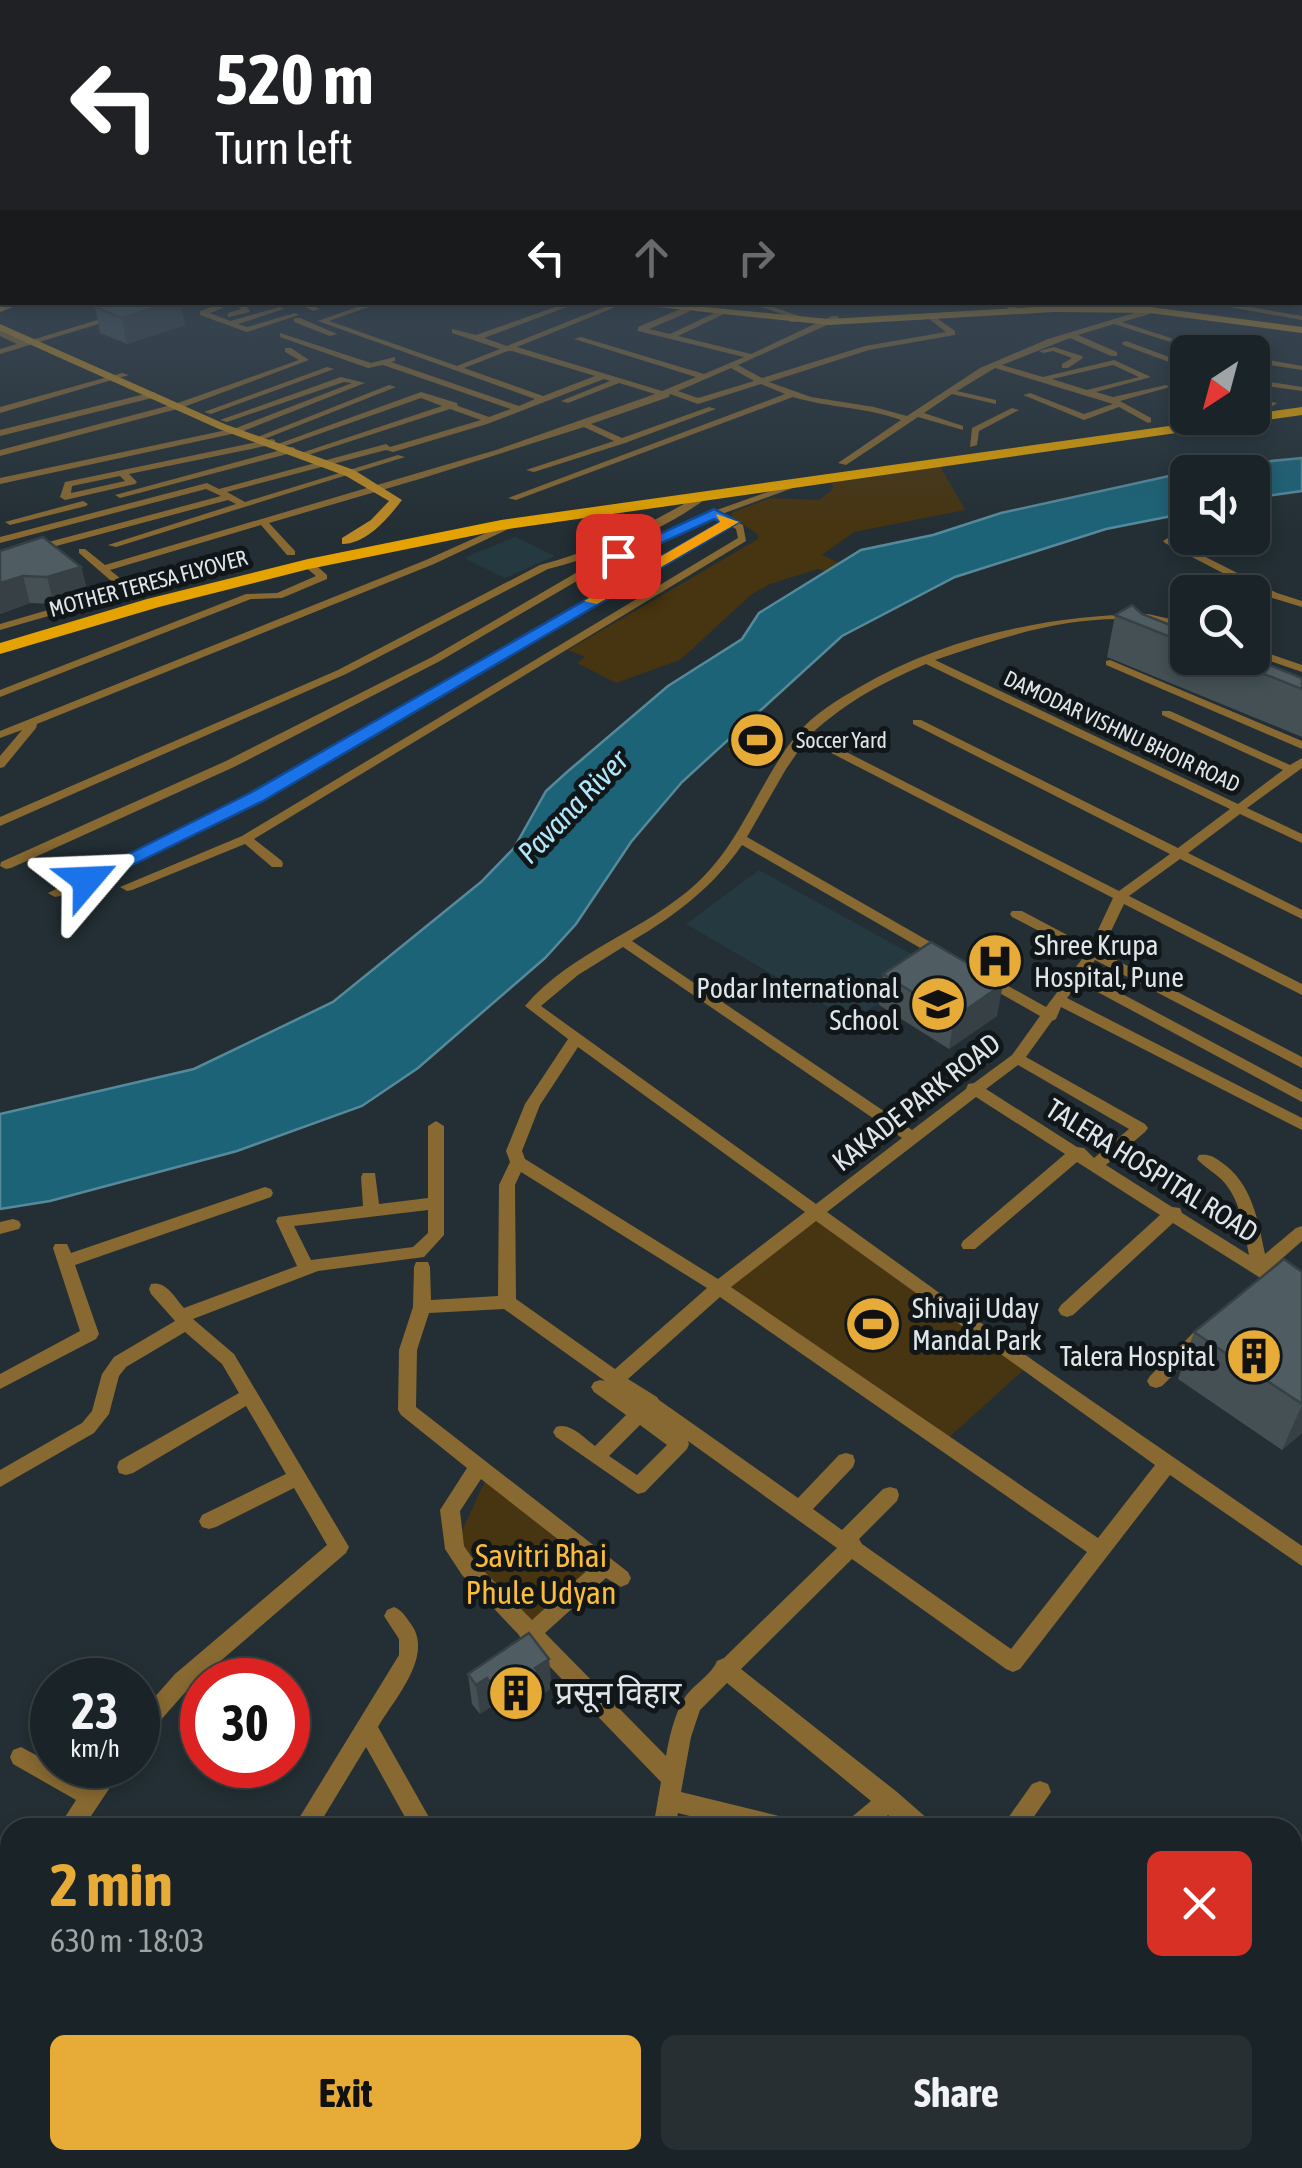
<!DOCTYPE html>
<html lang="en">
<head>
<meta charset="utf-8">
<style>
	body { margin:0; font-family:"Asap Condensed","Noto Sans Devanagari",sans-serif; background:#272f33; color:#f1f3f6; height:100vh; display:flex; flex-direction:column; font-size:38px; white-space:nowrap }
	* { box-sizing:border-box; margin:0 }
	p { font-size:32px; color:#9fa4a7 }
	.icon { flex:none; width:55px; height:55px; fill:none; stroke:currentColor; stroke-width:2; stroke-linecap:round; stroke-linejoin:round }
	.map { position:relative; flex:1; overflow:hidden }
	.sheet { position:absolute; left:0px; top:1818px; width:1302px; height:352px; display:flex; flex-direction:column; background:#1a2327; border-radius:30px 30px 0 0; box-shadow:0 5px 15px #0003,0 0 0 2px #384044 }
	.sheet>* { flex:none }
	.hud { position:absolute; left:0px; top:0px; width:1302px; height:305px; box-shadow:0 5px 15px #0003,0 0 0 2px #384044; background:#202124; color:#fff; overflow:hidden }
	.needle { width:65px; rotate:216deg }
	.tools { position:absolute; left:1170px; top:335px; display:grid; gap:20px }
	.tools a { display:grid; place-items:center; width:100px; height:100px; border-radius:15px; background:#1a2327; box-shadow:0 5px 15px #0003,0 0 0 2px #384044; font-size:50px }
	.speed { position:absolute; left:30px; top:1658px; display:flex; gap:20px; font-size:50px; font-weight:700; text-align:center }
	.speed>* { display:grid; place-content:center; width:130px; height:130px; border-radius:50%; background:#1a2327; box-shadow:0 5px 15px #0003,0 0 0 2px #384044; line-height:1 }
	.speed small { font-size:25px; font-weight:400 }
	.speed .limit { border:15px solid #d22; background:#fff; color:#111 }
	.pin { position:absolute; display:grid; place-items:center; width:85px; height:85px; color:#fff; margin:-42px; border-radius:20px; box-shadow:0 5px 15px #0006 }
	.me { position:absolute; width:110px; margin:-55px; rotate:64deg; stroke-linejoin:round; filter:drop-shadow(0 0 8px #0008) }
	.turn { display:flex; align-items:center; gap:35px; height:210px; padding:0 50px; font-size:45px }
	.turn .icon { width:130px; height:130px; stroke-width:2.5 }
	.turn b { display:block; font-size:70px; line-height:85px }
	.lanes { display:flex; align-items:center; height:95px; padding:0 50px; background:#0003; justify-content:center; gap:50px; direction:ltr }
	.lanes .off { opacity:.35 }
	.round { display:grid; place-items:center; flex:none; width:105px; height:105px; border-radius:15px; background:#272f33 }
	.summary { display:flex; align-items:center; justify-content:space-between; height:170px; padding:0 50px }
	h1 { font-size:60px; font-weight:700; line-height:75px; color:#e7ac37 }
	.primary-button { display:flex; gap:20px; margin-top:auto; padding:20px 50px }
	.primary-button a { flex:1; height:115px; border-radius:15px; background:#e7ac37; color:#111; font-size:40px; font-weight:700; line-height:115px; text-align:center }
	.primary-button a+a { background:#272f33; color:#f1f3f6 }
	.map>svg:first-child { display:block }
	.built { fill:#243940 }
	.green { fill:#473410 }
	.water { fill:#1c6378; stroke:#568a9a; stroke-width:2.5 }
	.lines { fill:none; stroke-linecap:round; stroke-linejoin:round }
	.street { fill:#886932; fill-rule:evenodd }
	.secondary { fill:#bc8a25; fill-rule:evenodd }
	.primary { fill:#e4a300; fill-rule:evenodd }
	.wall { fill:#445054 }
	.shaded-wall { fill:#374145 }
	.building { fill:#4f5d62; stroke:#374145; stroke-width:2.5 }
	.route { fill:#1a73e8; stroke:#114b97; stroke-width:2.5 }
	.slow { fill:#f59e0b }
	.labels { text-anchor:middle; stroke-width:10; stroke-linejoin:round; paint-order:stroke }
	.far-street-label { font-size:22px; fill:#dee6e9; stroke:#111619 }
	.far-poi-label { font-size:22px; fill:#dee6e9; stroke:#111619; text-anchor:start }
	.poi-label { font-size:28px; fill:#dee6e9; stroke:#111619; text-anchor:start }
	.street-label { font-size:28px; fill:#dee6e9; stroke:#111619 }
	.water-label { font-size:30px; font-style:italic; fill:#b0e7fa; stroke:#111619 }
	.near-park-label { font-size:32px; fill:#fcbb39; stroke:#111619 }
	.near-poi-label { font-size:32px; fill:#dee6e9; stroke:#111619; text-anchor:start }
</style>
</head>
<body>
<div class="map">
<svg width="1302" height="2168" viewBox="0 0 1302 2168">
	<rect width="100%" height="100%" fill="#232f34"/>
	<!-- built -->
	<path class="built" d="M515,537l40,19 -50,22 -41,-20z
		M759,870l176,97 -83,54 -166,-97z
		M825,2160h108l33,8h-143z"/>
	<!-- green -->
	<path class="green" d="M940,466l25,44 -111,22 -32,23 19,9 -13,8 -10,-3 -48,15 -18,10 -72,66 -64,23 -39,-20 8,-6 -17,-7 190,-111 -1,-5 -26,-18 2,-4 38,-14 48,2 14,-11 -1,-6z
		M753,720l31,9 -21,31 -36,-10z
		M818,1210l210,156 -84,76 -219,-160z
		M487,1477l120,99 -73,46 -18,-13 -58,-70z"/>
	<!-- water -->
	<path class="water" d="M1302,458v33l-49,7 -1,-26h-64l-1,41 -81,16 -151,48 -113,59 -160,146 -51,60 -55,82 -31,34 -127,110 -56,38 -125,45 -187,50 -50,8v-95l194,-45 139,-67 148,-120 33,-34 32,-57 21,-19 101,-86 74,-47 17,-26 102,-63 72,-15 68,-22 209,-46z"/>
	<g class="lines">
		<!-- street -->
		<path class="street" d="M1300,228h2v4h-2z
			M1300,265h2v4h-2z
			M1300,279h2v5h-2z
			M1300,299h2v5h-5z
			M209,302l14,2v4l-13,5 20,8 50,-14 4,2 -46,15 9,3 48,-14 4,2 -52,17 -47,-17v-4l14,-5z
			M244,302h11l-8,5 3,5 -22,5v-4l13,-4 -3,-3z
			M295,302h11l14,7 -7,2z
			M371,302h12l-54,19 128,45 43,-17 -48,-16v-4l24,6 93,-33h12l-97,36 23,8 110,-44h11l-111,45 145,44 34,-14 -122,-38 7,-2 123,37 40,-17 -106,-26v-4l45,-19h6v4l-40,17 21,5 55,-26 3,4 -50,24 73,18 81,-38h6v4l-100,45 24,13 103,-32 81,-14 -18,-14 3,-4 24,17v4l-86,15 -100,32 42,15 63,10 33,9 73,-48 68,-29 96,-29 6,-5 4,2 -4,7 -28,8 91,30h-11l-88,-28 -36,11 39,17v4h-6l-41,-18 -68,27 41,12 71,-17 37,17 -55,15 17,5 53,-12 4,2 -50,14 31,17v4l-3,1 -29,-16 -35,13 -61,-25 7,-2 54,21 29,-10 -118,-36 -38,23 39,9v4l-44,-10 -28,19 39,13v4l-45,-13 -72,48 -8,-2 63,-43c-35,-13 -72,-12 -108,-23l-277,103 -8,-2 277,-104 -24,-10 -63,20 -28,-10 -1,3 -78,27 31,14 87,-31 7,2 -91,34 -91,29 -8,-2 88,-29 -30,-14 -161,51 -154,45 26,28v4h-8l-26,-30 -151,45 28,23v4l-41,5 -97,28v-6l96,-28 29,-3 -46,-40v-4h6l20,16 391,-115 159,-56 -36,-11 -51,20 -7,-2 49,-20 -6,-2 -117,45 -94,28 -7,-2 -159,42 18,10 153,-47 7,2 -289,90 -8,-2 128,-41 -8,-4 -228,61v-6l221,-59 -15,-7 -206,54v-6l207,-54 12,6 167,-45 4,3 91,-27 -31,-11 -145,47 -7,-2 144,-48 -21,-8 -139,49 -7,-2 146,-53 36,11 1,3 31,11 22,-8 -128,-44 -15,3 -88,-31v-4l91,30 24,-6v4l-4,1 128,44 16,-7 -217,-78zM508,351h4l83,25 -52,20 -79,-28zM1113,365l26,12 -52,13 -35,-11zM731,368l23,13 -56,17 -20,-7z
			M746,302h13l40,14 -3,6h-6l1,-5z
			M1000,302h9l12,9 -7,2z
			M1036,302h9l-9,7h-6v-4z
			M1201,302h20l81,14v4z
			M111,316l7,2 -118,36v-5l17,-5 -17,-8v-5l25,11z
			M294,318h6l37,16 -7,2 -36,-14z
			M1126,341l62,23v5l-65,-24 -1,-2z
			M1054,347l28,9 1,2 -15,10h-6v-4l10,-6 -19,-7 -10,2 -4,-2z
			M285,348h6l18,12 -128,48 -181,48v-6l175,-46 124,-44 -14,-8z
			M1252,357l50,9v4l-50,-8z
			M327,367l7,2 -123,45 -7,-2z
			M122,373l7,2 -129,38v-6z
			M341,377l24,6 -124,49 -241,52v-6l236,-50 116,-45 -8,-1 -117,40 -7,-2z
			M1252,379l50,8v4l-50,-7z
			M389,385l7,2 -134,53 -7,-2z
			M153,392l3,1v4l-156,39v-6z
			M1252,398l25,5 -4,3 -21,-3z
			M1012,408l7,2 -40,21 -2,14 -7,2 2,-19z
			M272,439l3,1v4l-146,30 8,8 -2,2 -70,16 -5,-3 5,-15zM120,476l5,5 -54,12 1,-7z
			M292,447l3,1v4l-175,46 -5,-3z
			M793,483l8,2 -79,29 21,11 3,16 -492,298 28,22 1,3 -1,3h-10l-27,-23 -113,46 -5,1 -7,-4 122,-51 496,-298 -2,-9 -5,-3 -471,274 -200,96 -5,1 -7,-4 204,-99 472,-271 -10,-5 -120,53 -154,90 -206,106 -223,101 -5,1 -6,-3 1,-4 225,-101 206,-104 154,-90 125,-55z
			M701,494l8,2c-43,34 -109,60 -161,73l-202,105 -346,152v-9l338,-147 202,-105c57,-15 111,-41 161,-71z
			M83,501l5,3 -2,2 -76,19 -5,-3z
			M513,521l8,2 -87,41 -397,160 -1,4 -32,39 -4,1v-12l22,-26 -22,8v-7l426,-171z
			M1168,538l109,55 25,8v6l-33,-10 -104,-54 -2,-2z
			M304,562h8l15,13v4l-45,19 -31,1 -251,98v-7l246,-96 31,-1 39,-17 -12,-10z
			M1148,614l40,9v6c-13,-3 -26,-7 -39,-8 -72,-9 -147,16 -214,39l303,144 45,-34 -121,-55v-4h8l120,54 12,-7v10l-55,40 55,26v9l-62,-29 -52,39 114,57v9l-122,-60 -51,37 173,88v11l-178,-91 -23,48 201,105v11l-207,-108 -10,14 217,116v12l-223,-120 -12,16 235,120v12l-241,-123 -5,12 -4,2 -26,36 119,67 3,4 -3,4 -39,33 66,42 8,1 2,5 67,42c-5,-26 -8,-55 -27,-75 -8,-8 -18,-13 -25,-21l2,-4c10,-1 14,1 22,7 31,21 37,58 44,92l31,-26 6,-2v15l-32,28 32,20v15l-129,-81 -100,92 -6,2 -6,-2 -3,-5 3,-5 99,-90 -83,-53 -102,87h-12l-2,-4 2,-4 102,-87 -89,-57 -149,115 207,149 268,185v20l-132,-91 -150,194 -7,3 -7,-3 -154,-110 -111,110 156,123 32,28 3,8h-29l-15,-13 -14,13h-29l3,-8 23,-19 -144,-118 -27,27 -9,27 -10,55 102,25 8,3 3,8h-58l-58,-15 -3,15h-22l8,-46 -133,-138 -6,-2 -3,-7 -57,-60 -17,-26 -5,-39 27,-42 -66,-53 -3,-5 1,-60 14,-43 1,-40 2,-5h12l2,5 1,33 67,-4 1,-111 11,-23 -4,-11 19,-47 43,-65 -43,-33c45,-54 120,-75 172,-123 45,-41 63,-104 101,-150 15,-18 39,-33 60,-45 87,-51 190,-73 290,-74zM926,664l304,145 -52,39 -257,-128h-8v4l257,130 -51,37 -308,-157c38,-34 69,-50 115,-70zM806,740l307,158 -23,49 -68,-36h-10l-2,3 2,3 73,38 -39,52 -54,-30h-10l-2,3 2,3 58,33 -28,39 -38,28 -6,1 -2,5 -54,41 -280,-189c44,-26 81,-54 110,-96l194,112h10l2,-3 -2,-3 -199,-114 39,-68zM623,947l279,191 -86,66 -275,-198 37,-31zM578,1047l227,165 -87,67 -193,-120 -3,-8 18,-46zM1018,1065l111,64 -35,29 -10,-10 -7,-1 -91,-58zM521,1172l186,116 -92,81 -99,-70 -1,-114zM816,1221l339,244 -57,73 -367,-251zM720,1297l367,255 -76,97 -149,-105 -3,-5 38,-38 2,-6 -2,-6 -7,-2 -7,2 -41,41 -29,-21 40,-42 2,-6 -2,-6 -7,-2 -7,2 -41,43 -139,-98 -2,-3 -29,-18zM504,1309l101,72 -5,-1 -6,2 -3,5 3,5 32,23 -31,31c-11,-8 -25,-24 -39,-19l-3,5 3,5 82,57 7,-2 42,-43 2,-5 -1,-3 149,107 -113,110 -7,3c-7,16 -25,24 -33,38 -10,17 -15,39 -18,57l-121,-123 61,-55 15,9 7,-3 3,-6 -3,-6 -212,-165 1,-57 12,-37zM640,1425l27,20 -30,30 -28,-19zM481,1479l111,87 -60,54 -56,-57 -12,-17 -4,-35z
			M1252,648l50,17v7l-50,-17z
			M1110,660l192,81v8l-196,-84v-4z
			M436,1121l8,5v109l-20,22 -106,14 -125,48 41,35 115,193 -3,6 -157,135 -44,50 -7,3v-25l37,-42 152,-129 -33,-57 -78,39 -7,2 -7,-2 -3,-6 3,-6 84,-41 -40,-68 -113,67 -7,2 -7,-2 -2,-6 2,-6 120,-68 -17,-29 -37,-32 -59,35 -7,9 -10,38 -15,19 -94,54v-17l82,-47 10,-12 10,-37 12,-17 61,-36 -24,-27 -2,-5 2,-5c15,-4 24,14 33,24l113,-42 -21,-45 2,-4 85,-11 -2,-29 2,-4h12l4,31 49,-6v-72zM428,1210v23l-15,14 -102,13 -17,-34z
			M265,1187l6,2 2,4 -2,4 -196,68 24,69 -3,5 -96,50v-15l80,-43 -27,-83 2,-4h12l4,9z
			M13,1219l6,2 2,4 -2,4 -19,5v-12z
			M1202,1328l6,2 3,5 -3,5 -46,46 -6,2 -6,-2 -3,-5 3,-5 46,-46z
			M394,1607c9,4 11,9 17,17 23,32 -16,74 -33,103l57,101h-24l-45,-81 -49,81h-24l106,-173v-16l-15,-23 3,-6z
			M21,1747l67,36 13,-18h24l-42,63h-25l18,-28 -63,-36 -3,-7 3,-7z
			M1040,1781l8,3 3,8 -25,36h-25l31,-44z
			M0,2022l10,1v24l-10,-1z
			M0,2134h10v26h-10z
			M151,2160h74l4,8h-74z
			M435,2160h34l4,8h-34z
			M781,2160h26l-2,8h-26z
			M1129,2160h26v8h-26z"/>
		<!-- secondary -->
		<path class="secondary" d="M10,302h17l-27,10v-6z
			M610,302h43l176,17 225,-13 96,1 152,20v6l-152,-20 -96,-1 -225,13z
			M0,324l227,101 127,45 48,30c-14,18 -35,44 -60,44v-6l29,-18 18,-19 -43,-25 -127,-47 -219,-98z
			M0,1933l10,1v59h-10z
			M1015,2160h65l3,8h-65z
			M1164,2160h62l3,8h-62z"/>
		<!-- primary -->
		<path class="primary" d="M1302,407v8l-801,115 -192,39 -150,38 -159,47v-11l147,-44 161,-40 193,-39 725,-102h26v-4z"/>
	</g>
	<!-- wall -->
	<path class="wall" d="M95,307l90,18 -58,19 -27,-11z
		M0,551l81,16 7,27 -34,10 -24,-1 -30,11z
		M1142,614l46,18v26h63l51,20v59l-195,-80 8,-42z
		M883,974l114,42 -48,33 -70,-44z
		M1302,1272v161l-20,17 -104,-71 16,-47z
		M529,1633l23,55 -12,8v5l-27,20 -10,-14 -8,6 -4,-6 -11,7 -8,-10 -4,-30z"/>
	<!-- shaded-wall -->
	<path class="shaded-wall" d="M171,302h10l4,23 -58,19 -5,-26z
		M81,567l7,27 -34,10 -7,-27z
		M23,576l7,27 -30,11v-31z
		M1003,984l-6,32 -48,33 5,-31z
		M1302,1405v28l-20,17z
		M549,1659l3,29 -12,8v5l-27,20 -4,-29 26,-24z
		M487,1678l4,29 -11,7 -4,-29z
		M499,1678l4,29 -8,6 -4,-29z"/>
	<!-- building -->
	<path class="building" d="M123,302h48l-49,16 -27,-11z
		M43,537l38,30 -34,10 -24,-1 -23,7v-32z
		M1132,605l10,9 46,18v12l-73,-29z
		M1223,658h28l51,20v11z
		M931,942l72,42 -49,34 -71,-44z
		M1284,1259l18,13v132l-108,-72z
		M529,1633l20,26 -14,9 3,4 -29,20 -10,-14 -8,6 -4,-6 -11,7 -8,-11z"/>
	<!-- sky -->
	<linearGradient id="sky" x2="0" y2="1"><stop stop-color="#131a1d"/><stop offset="0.43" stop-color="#3f4d5c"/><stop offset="1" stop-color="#3f4d5c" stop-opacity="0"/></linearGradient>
	<rect width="1302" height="529" fill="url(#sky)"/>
	<!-- route -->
	<path class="route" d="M714,509l25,13 -476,279 -169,83 -17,-4 173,-87 471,-271 -7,-3 -90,41 -13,-4z"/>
	<!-- slow -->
	<path class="slow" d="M716,514l23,8 -142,82 -13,-3 136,-79z"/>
	<!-- icons -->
	<defs>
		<g id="stadium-disc" transform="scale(2.875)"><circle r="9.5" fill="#e7ac37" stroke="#111619"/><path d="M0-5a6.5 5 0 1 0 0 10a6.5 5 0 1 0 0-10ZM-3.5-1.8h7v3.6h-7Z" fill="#111"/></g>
		<g id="hospital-disc" transform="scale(2.875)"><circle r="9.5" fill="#e7ac37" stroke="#111619"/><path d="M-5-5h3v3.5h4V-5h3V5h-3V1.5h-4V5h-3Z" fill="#111"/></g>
		<g id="school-disc" transform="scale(2.875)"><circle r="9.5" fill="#e7ac37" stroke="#111619"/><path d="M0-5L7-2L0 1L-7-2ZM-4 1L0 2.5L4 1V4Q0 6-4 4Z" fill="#111"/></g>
		<g id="building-disc" transform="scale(2.875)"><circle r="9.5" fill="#e7ac37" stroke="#111619"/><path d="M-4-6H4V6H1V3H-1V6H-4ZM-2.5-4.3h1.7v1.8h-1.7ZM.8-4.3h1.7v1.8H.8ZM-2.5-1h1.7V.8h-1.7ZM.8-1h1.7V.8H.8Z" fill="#111"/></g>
	</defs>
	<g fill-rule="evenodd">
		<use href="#stadium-disc" x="757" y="740"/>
		<use href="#hospital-disc" x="995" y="961"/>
		<use href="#school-disc" x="938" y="1004"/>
		<use href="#stadium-disc" x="873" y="1324"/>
		<use href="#building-disc" x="1254" y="1356"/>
		<use href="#building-disc" x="516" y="1693"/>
	</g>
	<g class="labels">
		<!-- far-street labels -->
		<g class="far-street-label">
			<text transform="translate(148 583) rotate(-15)" y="8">MOTHER TERESA FLYOVER</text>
			<text transform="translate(1122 731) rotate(25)" y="8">DAMODAR VISHNU BHOIR ROAD</text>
		</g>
		<!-- far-poi labels -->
		<g class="far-poi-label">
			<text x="796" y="748">Soccer Yard</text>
		</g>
		<!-- poi labels -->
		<g class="poi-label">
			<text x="1034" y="955">Shree Krupa<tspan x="1034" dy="32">Hospital, Pune</tspan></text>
			<text x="899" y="998" text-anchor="end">Podar International<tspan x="899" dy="32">School</tspan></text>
			<text x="912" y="1318">Shivaji Uday<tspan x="912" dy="32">Mandal Park</tspan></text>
			<text x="1215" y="1366" text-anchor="end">Talera Hospital</text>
		</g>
		<!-- street labels -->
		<g class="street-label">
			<text transform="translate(916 1102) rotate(-38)" y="10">KAKADE PARK ROAD</text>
			<text transform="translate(1152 1170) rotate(32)" y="10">TALERA HOSPITAL ROAD</text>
		</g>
		<!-- water labels -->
		<g class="water-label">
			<text transform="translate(573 807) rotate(-46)" y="10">Pavana River</text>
		</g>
		<!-- near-park labels -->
		<g class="near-park-label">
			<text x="541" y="1567">Savitri Bhai<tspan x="541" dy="37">Phule Udyan</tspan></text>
		</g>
		<!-- near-poi labels -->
		<g class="near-poi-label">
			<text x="555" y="1704">प्रसून विहार</text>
		</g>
	</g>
</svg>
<div class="tools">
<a><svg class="needle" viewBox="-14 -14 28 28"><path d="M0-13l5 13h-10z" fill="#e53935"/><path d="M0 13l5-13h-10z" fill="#9fa4a7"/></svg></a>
<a><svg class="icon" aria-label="sound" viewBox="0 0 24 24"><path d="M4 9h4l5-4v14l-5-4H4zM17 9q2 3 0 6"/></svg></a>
<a><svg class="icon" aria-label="search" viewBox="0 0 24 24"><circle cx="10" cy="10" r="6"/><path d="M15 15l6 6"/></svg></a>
</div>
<div class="speed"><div>23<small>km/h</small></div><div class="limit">30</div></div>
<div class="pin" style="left:618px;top:556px;background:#d93025"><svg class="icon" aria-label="arrive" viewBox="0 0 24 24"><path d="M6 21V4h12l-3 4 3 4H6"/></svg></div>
<svg class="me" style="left:87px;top:880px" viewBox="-20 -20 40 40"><path d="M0-17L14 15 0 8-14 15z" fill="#1a73e8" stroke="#fff" stroke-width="4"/></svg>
<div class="hud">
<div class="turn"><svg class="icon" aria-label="left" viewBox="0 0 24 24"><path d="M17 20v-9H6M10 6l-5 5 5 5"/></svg><div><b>520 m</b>Turn left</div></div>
<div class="lanes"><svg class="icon" aria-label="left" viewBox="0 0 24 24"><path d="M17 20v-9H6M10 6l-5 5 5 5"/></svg><svg class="icon off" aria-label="ahead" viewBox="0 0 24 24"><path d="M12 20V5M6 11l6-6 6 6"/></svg><svg class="icon off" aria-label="right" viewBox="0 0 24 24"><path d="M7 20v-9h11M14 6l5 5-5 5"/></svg></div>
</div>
<section class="sheet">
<div class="summary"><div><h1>2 min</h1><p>630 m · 18:03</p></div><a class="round" style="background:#d93025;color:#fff"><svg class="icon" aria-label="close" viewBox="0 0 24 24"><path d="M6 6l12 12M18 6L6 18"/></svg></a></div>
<div class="primary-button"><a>Exit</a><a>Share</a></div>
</section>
</div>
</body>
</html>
